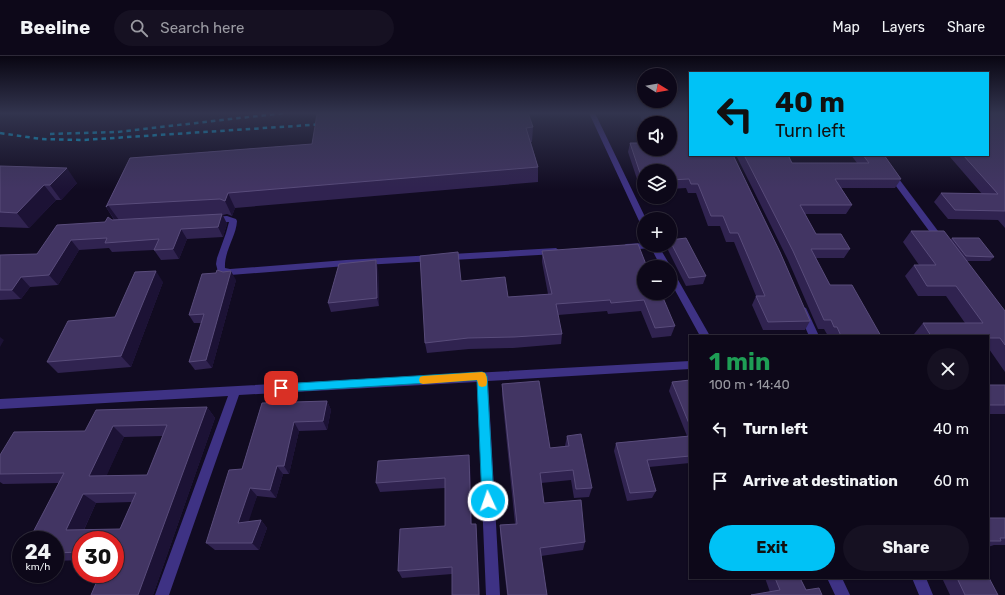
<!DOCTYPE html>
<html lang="en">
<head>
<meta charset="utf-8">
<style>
	body { margin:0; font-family:Rubik,sans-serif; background:#161122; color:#f1f3f6; height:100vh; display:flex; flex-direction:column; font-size:15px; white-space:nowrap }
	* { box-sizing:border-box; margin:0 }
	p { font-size:13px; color:#9a9aa2 }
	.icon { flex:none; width:22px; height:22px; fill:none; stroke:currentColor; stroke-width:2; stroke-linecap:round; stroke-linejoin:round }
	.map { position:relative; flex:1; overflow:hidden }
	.panel { position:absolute; left:689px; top:279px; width:300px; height:244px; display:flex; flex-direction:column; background:#0d0819; border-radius:0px; box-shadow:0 1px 3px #0004,0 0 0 1px #2d2938 }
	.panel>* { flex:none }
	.top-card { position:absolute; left:689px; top:16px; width:300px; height:84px; border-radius:0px; box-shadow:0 1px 3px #0004,0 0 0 1px #2d2938; background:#00c2f6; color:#111; overflow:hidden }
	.needle { width:26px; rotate:101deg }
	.controls { position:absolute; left:637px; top:12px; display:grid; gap:8px }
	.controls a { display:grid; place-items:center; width:40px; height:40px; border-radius:50%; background:#0d0819; box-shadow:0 1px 3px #0004,0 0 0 1px #2d2938; font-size:20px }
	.speed { position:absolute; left:12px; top:475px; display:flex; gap:8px; font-size:20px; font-weight:700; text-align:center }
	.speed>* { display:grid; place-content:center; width:52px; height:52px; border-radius:50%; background:#0d0819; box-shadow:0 1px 3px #0004,0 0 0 1px #2d2938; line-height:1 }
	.speed small { font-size:10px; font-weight:400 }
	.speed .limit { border:6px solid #d22; background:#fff; color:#111 }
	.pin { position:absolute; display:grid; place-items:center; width:34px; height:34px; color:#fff; margin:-17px; border-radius:8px; box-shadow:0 2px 6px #0006 }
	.me { position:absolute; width:44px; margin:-22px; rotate:357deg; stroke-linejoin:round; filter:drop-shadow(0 0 3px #0008) }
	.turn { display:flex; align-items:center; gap:14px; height:84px; padding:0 20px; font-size:18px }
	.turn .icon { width:52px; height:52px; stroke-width:2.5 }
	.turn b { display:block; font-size:28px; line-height:34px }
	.round { display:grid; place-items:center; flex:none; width:42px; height:42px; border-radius:21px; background:#161122 }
	.overview { display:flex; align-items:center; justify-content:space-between; height:68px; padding:0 20px }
	h1 { font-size:24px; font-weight:700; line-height:30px; color:#1e9e55 }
	.cta { display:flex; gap:8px; margin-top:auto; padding:8px 20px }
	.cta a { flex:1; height:46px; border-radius:24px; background:#00c2f6; color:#111; font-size:16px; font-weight:700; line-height:46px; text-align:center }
	.cta a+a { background:#161122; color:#f1f3f6 }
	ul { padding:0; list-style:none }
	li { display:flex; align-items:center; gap:12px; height:52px; padding:0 20px }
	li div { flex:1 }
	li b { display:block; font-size:15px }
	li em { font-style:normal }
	header { display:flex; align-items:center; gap:24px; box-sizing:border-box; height:56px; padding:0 20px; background:#0d0819; border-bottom:1px solid #2d2938 }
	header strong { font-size:19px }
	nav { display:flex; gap:22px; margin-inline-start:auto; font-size:14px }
	.search { width:280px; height:36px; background:#161122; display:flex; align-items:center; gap:10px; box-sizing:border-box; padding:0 14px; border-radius:22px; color:#9a9aa2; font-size:15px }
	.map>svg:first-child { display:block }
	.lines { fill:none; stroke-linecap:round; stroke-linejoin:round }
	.minor { fill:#3e3284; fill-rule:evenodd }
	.rail { stroke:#00c2f6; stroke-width:2.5; stroke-dasharray:4.5 4; stroke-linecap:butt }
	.wall { fill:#302350; fill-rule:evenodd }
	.shaded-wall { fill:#1c1235 }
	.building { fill:#423563; stroke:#594c7b; fill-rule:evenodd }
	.route { fill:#00c2f6; stroke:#007ea0 }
	.slow { fill:#f59e0b }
</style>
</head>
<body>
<header>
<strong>Beeline</strong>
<div class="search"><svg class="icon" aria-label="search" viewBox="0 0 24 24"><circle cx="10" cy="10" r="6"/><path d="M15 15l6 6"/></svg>Search here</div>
<nav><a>Map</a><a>Layers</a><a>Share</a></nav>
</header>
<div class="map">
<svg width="1005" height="539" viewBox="0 0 1005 539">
	<rect width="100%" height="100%" fill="#110b21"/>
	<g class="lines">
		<!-- minor -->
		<path class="minor" d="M589,57h6l51,106h-2v7l-4,-3z
			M873,99h8l63,84 1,2 -1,2h-6z
			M227,160l9,3 1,2c-1,16 -13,30 -12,47l5,1 116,-9 210,-12 4,3 -4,3 -210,12 -116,9 -12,-3 -2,-8 1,-6 9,-25 3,-11 -18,1 -4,-3 4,-3z
			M644,187v2h14l13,22 -1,1 -9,-1 -10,-19 -25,2 -4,-3 4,-3z
			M670,214l3,1 37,65h-10l-30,-55z
			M803,251l3,1 13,28h-10l-11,-25 2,-3z
			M690,305v8l-202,12 12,214h-14l-9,-213 -238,13 -70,200h-14l73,-199 -228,13v-10z
			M827,522h15l8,17h-15z
			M912,522h14l7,17h-14z"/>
		<!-- rail -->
		<path class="rail" d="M0,77l41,6 42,1 242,-16
			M50,78l67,-2 166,-19"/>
	</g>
	<!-- wall -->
	<path class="wall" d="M639,57h51l120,208 -5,9h-42l-11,-25 4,-9 -22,-54h-8l-6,-16h-12l-12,-33h-8l-2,-5 -16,1v-18h-26v20h-3l-13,-39 2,-9 40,6v-26h-19l-2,-3 -7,1z
		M988,57h17v115l-7,-8 -50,-1 -14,-17 7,-9 41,1 -32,-37h-3l-1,-2h42z
		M533,71l-1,15h-1l7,25v15l-303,26 -3,8 -5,-2 -4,1 4,9 -4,13 -36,2 -8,20 -18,1 -7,-10 -42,2 -3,-4 -30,2 -21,35 -28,2 -9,12 -21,1v-45l37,-1 68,-32 9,-2 -8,-13 24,-49z
		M736,99h52l4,8h65l-6,-8h33l17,24 -6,9h-54l11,17 -6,9h-41l11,20 34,15 -6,9h-28l14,27 51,51h-53l-4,-7h-6l-30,-69z
		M0,110l77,17 -16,17h-5l-27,28 -29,-1z
		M911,175l39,9 2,-2 42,19 -4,4h-24l39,50v61l-16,-23h-1v-13h-73l-1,-2 9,-11h42l-19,-27h-28l-13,-20 9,-11h5l-16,-23z
		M670,184l36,36 -3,8 -17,2 -19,-38 1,-3h2z
		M542,195l102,16 31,59 -4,10 -19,2 -11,-27 -33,3 -1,-3 -49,4 4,19 -1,10 -48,4 -44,1 -42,4 -2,-10 36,-62 47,16 40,-3 -6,-32z
		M378,212l1,38 -48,6 -3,-9z
		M236,224l-24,88 -17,2 -6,-8 12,-39h-7l-5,-8z
		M163,226l-32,85 -73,6 -11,-11 68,-45z
		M690,324v83l-41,4 7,24 -4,7 -25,3 -13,-50 2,-8 71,-7 -18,-45 3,-9z
		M502,328l48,64 15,-2 2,-10 25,52 -3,9 -15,1 -3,-18 -30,3 3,20 41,39 -2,8 -42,6 6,39h-40l-7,-62v-8l15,-1 -13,-129z
		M988,329h17v29h-17z
		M327,345l4,9 -4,20 -28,1 -10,43h-6l-7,24 -19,-2 -9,25 13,-1 6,8 -8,22h-44l-9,-7 36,-74 20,-66z
		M207,351l8,11 -62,177h-62l24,-55h-34v20l-26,1v-21l4,-57 -56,1 -3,-2v-27l85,-24zM163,380l-16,39 -41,1 18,-39zM132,446l-12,27 -36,1 12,-27z
		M470,409l2,59h4l4,71h-28v-21l-50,4 -4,-7 47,-45v-38l-65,4 -4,-9z
		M988,462h17v27h-11l-6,2z
		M765,522h35l6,12 16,5 -52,-3z
		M942,522h46l10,17h-48z"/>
	<!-- shaded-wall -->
	<path class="shaded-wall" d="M67,112l10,15 -16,17 -11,-15z
		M44,129l12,15 -27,28 -12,-15z
		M228,137l7,15 -3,8 -7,-15z
		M108,149l11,15 -3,2 -10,-15z
		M222,158l5,10 -4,13 -5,-10z
		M181,173l6,10 -8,20 -6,-10z
		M71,184l8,10 -21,35 -9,-10z
		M376,204l2,8 1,38 -2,-8z
		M156,215l7,11 -32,85 -10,-11z
		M231,215l5,9 -24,88 -6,-8z
		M21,221l9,10 -9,12 -9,-9z
		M0,281l4,3 -4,7z
		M327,345l4,9 -4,20 -4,-9z
		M207,351l8,11 -62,177h-15z
		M294,366l5,9 -10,43 -5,-8z
		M113,370l11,11 -22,49 -13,-10z
		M469,399l1,10 2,68 -1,-9z
		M277,410l6,8 -7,24 -6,-8z
		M250,432l7,8 -11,34 -8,-7z
		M83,438l13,9 -16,35 -14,-8z
		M261,464l6,8 -8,22 -7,-7z
		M476,468l1,8 3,63h-1z"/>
	<!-- building -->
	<path class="building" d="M328,57h200l5,14 -7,1 12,39 -310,26 -3,8 -5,-2 -112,6 -2,2 24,-49 182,-14 5,-30z
		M652,57h38v42h43l47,97 30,69 -42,1 -12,-26h9l-27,-63h-8l-7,-17h-12l-13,-32h-7l-2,-5 -19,1v-9h-26v11h-1l-13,-39h14v6h26v-26h-13z
		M988,57h14l3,3v95l-50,-1 -14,-17 57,1 -35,-39h25z
		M744,99h44l4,8h77l-6,-8h21l17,24h-66l17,26h-52l16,29h25l9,15h-39l19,36h22l29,51h-40l-4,-9h-3l-3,-7h-7l-31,-69z
		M0,110l67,2 -17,17h-6l-27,28 -17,-1z
		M222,158l-4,13 -37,2 -8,20 -19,1 5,-11 -54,4 2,-5 -36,2 -22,35 -28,2 -9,13h-12v-35l37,-1 20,-29 48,-3 3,-5 4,3z
		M911,175h33l61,80v34l-5,-7h-12v-2h-57l-8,-13h60l-27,-37h-29l-13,-21h22z
		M686,182l20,38 -17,2 -19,-37v-1z
		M952,182h27l15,19 -28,-1z
		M638,188l9,23h-3v26h17l14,33 -20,2 -11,-28 -33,3 -1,-3 -54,4 6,30 -48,3 -46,1 -43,5 -5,-87 38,-4 3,29 44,-4 3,20 44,-3 -10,-43z
		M376,204l1,38 -49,5 11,-39z
		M217,214l6,2 8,-1 -25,89 -17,2 15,-48 -15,1 13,-41 14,-1z
		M156,215l-35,85 -74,6 21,-41 47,-4 20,-45z
		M690,324v46l-18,-44z
		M539,325l11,67 19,-2 -2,-10 14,-2 11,54 -16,1 -3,-19 -33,3 4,30 37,-3 4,42 -45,6 7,47h-39l-8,-70 17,-1 -15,-140z
		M988,329h17v20h-17z
		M327,345l-4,20 -29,1 -10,44h-7l-7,24 -20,-2 -12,35 23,-3 -9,23h-46l23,-73 13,-1 20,-66z
		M207,351l-69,188h-47l9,-21h15v-34h-34v12l-26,1v-13h-26l35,-67 -64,1v-19l14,-23 71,-1 11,-21zM167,369l-20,50 -58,1 24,-50zM136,437l-16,36 -54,1 17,-36z
		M690,380v20l-43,4 9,31 -26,2 -14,-50z
		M469,399l2,69h5l3,71h-27v-28l-54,4 2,-42 45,-3v-48l-69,5 2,-22z
		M988,462h17v20h-5l1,3h-13z
		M988,520l10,19h-33l-8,-17h31z
		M775,522h25l6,12 13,-2 3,7h-71l29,-5z"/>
	<!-- sky -->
	<linearGradient id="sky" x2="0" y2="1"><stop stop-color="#090612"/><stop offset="0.43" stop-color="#32344e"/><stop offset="1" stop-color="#32344e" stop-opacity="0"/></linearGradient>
	<rect width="1005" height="133" fill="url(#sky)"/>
	<!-- route -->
	<path class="route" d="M482,316l3,1 2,3 7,125 -2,4 -4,2 -4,-2 -2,-4 -5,-121 -196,12 -3,-1 -2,-3 2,-3 3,-1z"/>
	<!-- slow -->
	<path class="slow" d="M482,316l3,1c2,4 3,9 1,13l-4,1 -3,-1 -2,-6 -54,4 -3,-1 -1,-3 1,-3 3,-1z"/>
</svg>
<div class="controls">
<a><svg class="needle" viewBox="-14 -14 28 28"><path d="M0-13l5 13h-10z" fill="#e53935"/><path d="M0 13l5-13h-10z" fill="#9a9aa2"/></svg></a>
<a><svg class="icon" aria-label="sound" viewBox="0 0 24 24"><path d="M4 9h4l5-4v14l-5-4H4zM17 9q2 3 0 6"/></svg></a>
<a><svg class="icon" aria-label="layers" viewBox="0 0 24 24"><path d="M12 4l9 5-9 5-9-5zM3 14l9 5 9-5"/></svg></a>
<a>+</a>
<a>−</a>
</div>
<div class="speed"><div>24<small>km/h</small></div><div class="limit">30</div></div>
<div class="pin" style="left:281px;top:332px;background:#d93025"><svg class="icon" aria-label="arrive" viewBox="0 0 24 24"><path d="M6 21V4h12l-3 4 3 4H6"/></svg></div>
<svg class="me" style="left:488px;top:445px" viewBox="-20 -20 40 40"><circle r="17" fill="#00c2f6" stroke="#fff" stroke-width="3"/><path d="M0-11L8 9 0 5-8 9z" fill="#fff"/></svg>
<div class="top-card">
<div class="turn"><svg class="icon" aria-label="left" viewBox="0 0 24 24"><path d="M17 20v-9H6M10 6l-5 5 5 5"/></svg><div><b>40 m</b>Turn left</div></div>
</div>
<section class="panel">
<div class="overview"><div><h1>1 min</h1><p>100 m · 14:40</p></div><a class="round"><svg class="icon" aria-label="close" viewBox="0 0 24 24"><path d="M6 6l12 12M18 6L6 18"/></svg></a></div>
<ul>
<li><svg class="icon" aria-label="left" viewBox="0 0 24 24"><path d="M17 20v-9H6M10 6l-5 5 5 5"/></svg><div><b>Turn left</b></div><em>40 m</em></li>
<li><svg class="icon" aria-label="arrive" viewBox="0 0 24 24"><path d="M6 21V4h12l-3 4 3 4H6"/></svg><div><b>Arrive at destination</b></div><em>60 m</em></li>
</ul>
<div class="cta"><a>Exit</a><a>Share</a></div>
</section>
</div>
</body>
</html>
